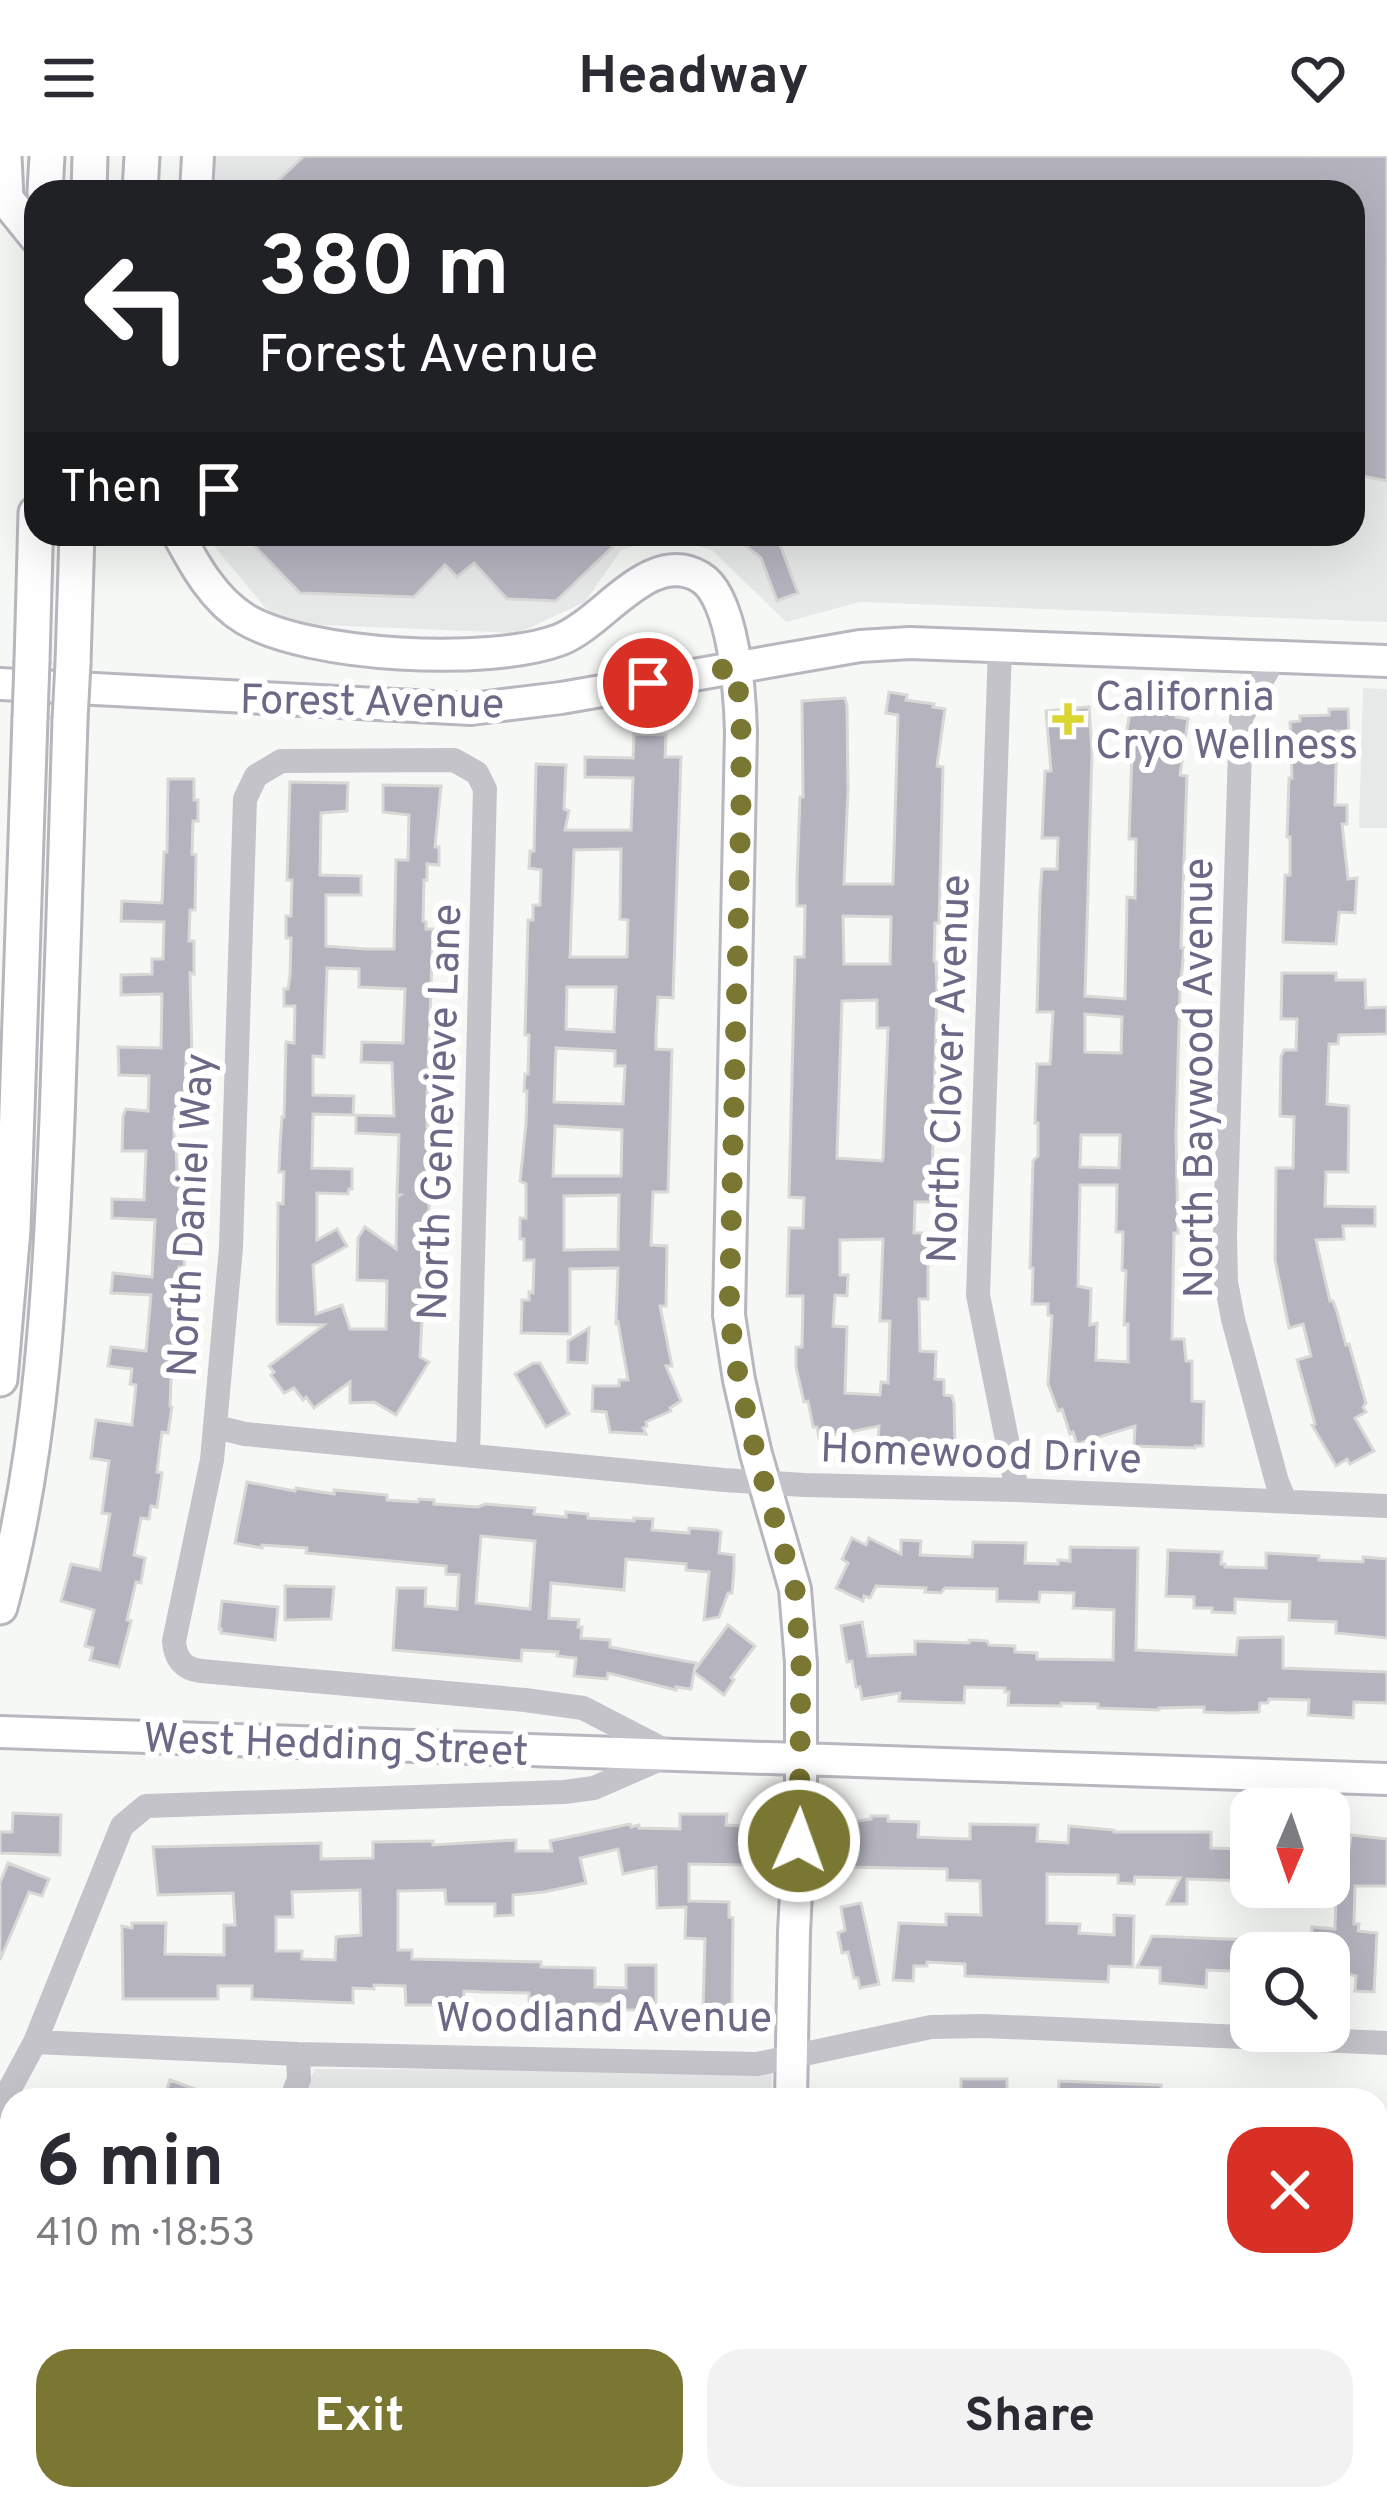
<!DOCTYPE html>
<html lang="en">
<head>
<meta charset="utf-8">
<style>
	body { margin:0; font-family:Overpass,sans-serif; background:#f2f2f3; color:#2b2b33; height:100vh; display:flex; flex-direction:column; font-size:45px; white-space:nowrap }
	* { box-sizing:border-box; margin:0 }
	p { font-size:39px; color:#7c7c81 }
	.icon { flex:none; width:66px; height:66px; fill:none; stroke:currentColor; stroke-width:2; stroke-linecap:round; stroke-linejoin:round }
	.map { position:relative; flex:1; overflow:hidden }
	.panel { position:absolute; left:0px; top:1932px; width:1389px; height:423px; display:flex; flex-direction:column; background:#fff; border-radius:36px 36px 0 0; box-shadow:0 12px 48px #0002 }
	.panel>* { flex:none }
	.guide { position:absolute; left:24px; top:24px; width:1341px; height:366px; border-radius:36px; box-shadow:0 12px 48px #0002; background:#202124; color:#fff; overflow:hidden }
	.needle { width:78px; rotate:182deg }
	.buttons { position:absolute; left:1230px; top:1632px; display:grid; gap:24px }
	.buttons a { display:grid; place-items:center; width:120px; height:120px; border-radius:24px; background:#fff; box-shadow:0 12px 48px #0002; font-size:60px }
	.pin { position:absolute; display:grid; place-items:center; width:102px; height:102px; color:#fff; margin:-51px; border:6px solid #fff; border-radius:50%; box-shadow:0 3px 12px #0007 }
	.me { position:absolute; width:132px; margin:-66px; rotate:2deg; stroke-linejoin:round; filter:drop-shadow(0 0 9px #0008) }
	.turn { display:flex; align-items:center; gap:42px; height:252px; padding:0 36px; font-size:54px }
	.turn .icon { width:156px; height:156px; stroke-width:2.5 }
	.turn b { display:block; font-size:84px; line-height:102px }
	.then { display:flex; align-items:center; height:114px; padding:0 36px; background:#0003; gap:24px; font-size:45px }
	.round { display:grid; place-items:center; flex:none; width:126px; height:126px; border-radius:36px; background:#f2f2f3 }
	.head { display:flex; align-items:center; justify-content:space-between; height:204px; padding:0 36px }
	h1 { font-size:72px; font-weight:700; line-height:90px }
	.cta { display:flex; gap:24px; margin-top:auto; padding:24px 36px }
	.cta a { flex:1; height:138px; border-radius:36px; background:#7a7732; color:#fff; font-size:48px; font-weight:700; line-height:138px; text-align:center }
	.cta a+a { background:#f2f2f3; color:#2b2b33 }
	header { display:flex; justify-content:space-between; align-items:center; height:156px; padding:0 36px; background:#fff; font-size:54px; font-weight:700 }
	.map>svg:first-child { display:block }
	.built { fill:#e7e8e8 }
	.building { fill:#b5b3be; stroke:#d8d9d7; stroke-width:3; fill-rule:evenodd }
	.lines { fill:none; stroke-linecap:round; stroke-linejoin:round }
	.major-casing { stroke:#b8b6be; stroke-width:36 }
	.highway-casing { stroke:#b7b6bc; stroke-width:39 }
	.minor { stroke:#c4c3ca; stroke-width:24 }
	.major { stroke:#fff; stroke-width:30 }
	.highway { stroke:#fff; stroke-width:33 }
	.highway-bridge-casing { stroke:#b7b6bc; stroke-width:39; stroke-linecap:butt }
	.highway-bridge { stroke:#fff; stroke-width:33 }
	.route { stroke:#7a7732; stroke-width:21; stroke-dasharray:0 37.8 }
	.poi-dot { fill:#dbd531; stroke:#fff; stroke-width:4.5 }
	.labels { text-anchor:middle; stroke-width:12; stroke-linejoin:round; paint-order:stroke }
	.poi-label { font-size:42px; fill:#6d6885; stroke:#fff; text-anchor:start }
	.street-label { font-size:42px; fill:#6d6885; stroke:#fff }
</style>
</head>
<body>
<header><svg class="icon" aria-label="menu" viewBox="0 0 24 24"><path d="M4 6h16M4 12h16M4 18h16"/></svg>Headway<svg class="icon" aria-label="heart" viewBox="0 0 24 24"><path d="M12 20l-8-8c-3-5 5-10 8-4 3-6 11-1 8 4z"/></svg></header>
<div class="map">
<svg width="1387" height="2353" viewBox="0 0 1387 2353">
	<rect width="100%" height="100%" fill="#f6f8f5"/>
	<!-- built -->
	<path class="built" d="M205,0h1182v466l-527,-20 -74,20 -74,-72 -47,-13 -44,13 -36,52 -67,31 -240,-10 -74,-89h1149v-342h-1149z
		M1363,532l24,1v139h-28z
		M315,1913l457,2 -1,29h-469z
		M101,2343h654l-1,10h-658z"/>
	<!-- building -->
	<path class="building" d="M304,0h1083v325l-34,-7v-282h-1087z
		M243,378h383l-70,67 -49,-2 -33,-36 -17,14 -12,-12 -31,32 -114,-4z
		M731,378h41l6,5 20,54 -21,8 -16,-43z
		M889,536l18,3 -1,5 28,4 -1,3 12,2 -8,57 6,1 -4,156h-4l-1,38 2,1 1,26 -5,188 -2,26h-15l-1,31h13l1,7v59h-9l1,52 16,1 -1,27 9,1v15l8,1 2,7 1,42 -77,-4 1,-15 -60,12 -2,-11h-4l-5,-26 -4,1 -8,-35v-20h6l1,-51h-16l2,-68h14l1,-30 -15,-1 6,-240h9l1,-51h-8v-27l3,-82h3l-1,-96 43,-3 2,8 1,84 -4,94h49l5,-169 -12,-2zM843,760l48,1 -1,47h-46zM877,844v28h11l-5,130 -1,3 -45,-3 5,-157zM883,1083l-3,82h10l-2,62 -7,-1 -1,13 -35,-2 2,-66 -14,-1 2,-31 12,1 1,-21h-8v-35z
		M1132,544l19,4 -1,5 27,4 -1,4 12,2 -8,56 7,1 -6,172h3l-4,42 -4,145 2,98h-4l-2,106h12l2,22h6v40l12,1 -1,44h-8v2l-61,-2 1,-20 -58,18 -4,-12 -3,2 -8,-25 -4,2 -10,-27 4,-68 -4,-1v-11h-16l1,-36h-3l3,-107 5,-5v-33h-3l2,-59h13l3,-52h-16l3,-117 2,-26h15l1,-31h-16l3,-67h6l-5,-60 43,-4 3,45 -7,244 40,3 2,-102 8,1 1,-59h-7l3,-86h-9zM1085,858l37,3 -1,36 -36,-1zM1081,979h39l-1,33 -39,-1zM1080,1029h37l-1,47h7l-1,38 4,1 -2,54 4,-1v38l-32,-2 1,-37 -7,2 1,-36 -13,-3z
		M1329,553h19l1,22h-12l-2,74h12v19h-5l6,55 9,-1 -2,35 -16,-1 -3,32 -53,-2 2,-67h5v-38h-3l2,-59h3l-2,-56 10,-1v-5l29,-1z
		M634,578l32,1 -1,22h16l-8,241 -15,-1 -2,40v12l16,1 -4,142h-15l-2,53 16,1 -1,60h-6l12,60h-6l15,35 -11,7 1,3 -25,11 1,4 -4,2 3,6 -36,-2 -4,-20 -14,-1 1,-25h26v-6h9l-10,-58 -2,1 2,-55 -48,1v65l-49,-1 1,-33h7v-8l4,1 1,-33h-10v-21h-4v-21h6v-34l-6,-3 6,-57 1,-33h-3l1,-17h3l1,-39h-4l3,-115h5v-15h7l1,-35 -12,-2 1,-17h4l2,-87 30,1 -2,44 5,2 -4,19h66l2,-52 -48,-1v-20l48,1zM621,693l-1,70 8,1 -1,37h-57l4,-107zM567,831h49l-2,45 -48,-3zM556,892l59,3v15h10l-2,38 -69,-2zM555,970l67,4 -1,46h-68zM619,1039l-1,54 -54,1v-54z
		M168,623h26v21h4v21h-5l-1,33 4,1 -1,55h-5l-1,31h5v33l-4,-1 2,86 -6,2 -1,49 -6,-1 -1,8h-4v32h2l1,24 11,1 -7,65v7h4l-1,21h-5l-2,57h2l-8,55 -1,27 2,1 -4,26 -6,-1 -5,40 5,1 -5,34 -6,-1 -2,13 -8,-1 -7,37 11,3 -4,25 -5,-1 -9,38 4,1 -12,46 -29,-7 3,-12 -8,-2 9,-36 -33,-9 10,-37 29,6 10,-56 -8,-1 7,-52 -18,-3 5,-38 36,5 4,-40 -6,-1 2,-15 -24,-3 3,-19 35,4 5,-56 -40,-2 2,-20 39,4 3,-57 -43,-2v-19l32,1 2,-49h-24l1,-35 3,-7 22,2 1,-35 -30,-1 -1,-28 43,1 1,-54 -41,1v-20l31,-1v-15h11l1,-37 -43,-1 1,-20 40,2 2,-51h3z
		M290,626l58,1 -1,28 -26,2 -1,62 41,1v19h-35v51l40,3h28l2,-89h12l1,-45 -26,-3v-27l58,1 -6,61h4v18l-12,-1v16h-3l-1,41 3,1v7h7l-5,143h4v20h-5v35h4l-3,123h-6v35l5,1 -1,34h-4l-2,37 9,5 -33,53 -22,-13 -24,1v-21l-36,26 -8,-11 -3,3 -9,-12 -10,5 -13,-18 3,-3 -5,-6 55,-41 -46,-1 -1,-5 1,-116 5,1 1,-32h-5l1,-27 2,-28h2l2,-75 8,1 1,-37h-11v-17h4l2,-14 1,-37h-5v-22h5l1,-36h-5zM327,812l32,1v18l46,2 -2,54 -41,-1 -1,20 31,1 2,53 -38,-1v18l43,2 -2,60h3l-3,2 -1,52 -31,-22 -7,11 -1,42 30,1 -1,48h-36l-8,-24 -26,9 -3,-49 34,-19 -10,-17 -20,11v-47l31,1 1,-5h3v-20l-40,-1 1,-54 40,1 1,-19 -41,-1v-39l11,1z
		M1282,817h54v7h29l1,28 21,-1v27l-48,1 -1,9h-9l-2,60 22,2 -1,66h-22l-1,34 50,1v19h-32l1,13 -28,1 14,61h3l4,11 9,33 3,-1 17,59 -3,4 3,5 -11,6 19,33 -24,13 -3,-5 -11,7 -24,-41 3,-1 -18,-64 14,-4 -8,-32 -14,4 -14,-68 1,-92h17l1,-51 -14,-1 1,-59 3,-7h12l1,-31h-16z
		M589,1172l-2,35 -19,-1v-21z
		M533,1207h7l29,51 -23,13 -31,-53z
		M247,1326l48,9 1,-3 38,6v-4l53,5v5l31,2 1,-3 15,1v4l44,3 7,-3 50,4 -1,6 32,3v-5l22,2v4l46,3v-3l19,1 -1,11 37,3v-5l28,2 4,2 -2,21 15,2v15l-2,23h-4l-9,24 -15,3 5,-48 -23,-2v-6l-60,-5 -2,31 -73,-7 -2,35 30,2 -1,7h4l-1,11 29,2v7l86,16 -2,8 34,-46 27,21 -24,32 3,2 -10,15 -30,-23 -3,17 -15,-2v3l-68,-17 -1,6 -33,-3 2,-18 -19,-2 1,-4 -36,-2 -1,11 -128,-11 4,-62h29l-1,18 32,3 2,-34 -13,-1v-8l-140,-13 1,-5 -45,-3v3l-27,-5zM481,1380l54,5 -5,68 -54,-6z
		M852,1382l14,7 3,-7 32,16v-14l20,1 -1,14 52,2 1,-15 53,1 -1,20 33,1v-4l12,1v-14l68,1 -2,102 100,5 2,-17 45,-1v31l104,4v31l-33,-1 -1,16 -45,-3 1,-15 -40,-1 -1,4h-8l-1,9 -29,1 -26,-1v-5l-45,1v2l-61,-2v-4l-37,-1v3l-53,-1 1,-13h-4v-4l-40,-1 -1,16 -65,-2 1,-8 -38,6 -2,-12h-4l-4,-26 -5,1 -6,-36 21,-4 6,34 47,-2v-13l54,2v-3l18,1 2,4 26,1v6l22,1v6l76,1 1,-50 -41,-2 1,-15 -34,-1 -1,10 -42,-1v-12l-52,-1 -4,5 -16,-1 1,-4 -50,-2 -6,12 -6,-2 -1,5 -27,-13 12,-25 -6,-4z
		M1168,1394l54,2 -1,12h4v3l41,1v-15l53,3v4l44,2v-5l24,2v79l-51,-5v-11l-47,-2 1,-18 -55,-3v14l-23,-1v-4h-18v-11l-28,-1z
		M285,1430l49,1 -3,32 -46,1z
		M222,1445l56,6 -3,33 -54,-7v-4h-2z
		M13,1657l48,2 -1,40 -60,-2v-21h12z
		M680,1658h47l-1,11 17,1v4h5l-1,35 -58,-1v37l40,1v15l4,1 -1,91 -29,-1 2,-69 -20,-1 1,-31 -29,1 -1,-41 -33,7 -5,-25 -38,9 6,25 -42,9 -31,3v20l-18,1v-12h-49l-1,-14 -47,1v59h14v9l129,3v5l54,1v19l31,1v-23h30v38h-16v7h-30v-6h-32v4l-49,-1v-14l-45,-1 -20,-1 -1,14h-57l-1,-19 -31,-1v4l-21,-1v15l-101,-4v-13h-34v13h-95l-1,-73 10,2v-5h34l-1,31 59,1v-30h11l-2,-32 -75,2 -5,-48 168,-4v16l52,-1v-16l60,-1v4l83,-5v11h36l-2,-10 80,-17 1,3 8,-2v3l41,1zM360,1734l1,45 -25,2 -1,23 -33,-1v-8h-26v-34h17l-1,-25z
		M871,1660h17v5l31,1 -1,15 21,1 31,1v-15l68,1 -1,16 31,2 1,-17 45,4v2h97v16l40,1v32l-64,-2v25h-20l13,-26 -45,-1 -1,7 -16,-1v-8l-71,-1v49l33,1 -1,9 35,2v-20l20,1 -1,51 -24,-1 -1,16 -143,-6v-12l-38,-2v4h-13l-1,15 -20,-1 6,-57 47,2v-11l35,1 -1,-34 -33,-1v-11l-104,-2v-22h4v-22l24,-4z
		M1351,1679l36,4v47h-32l-1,38h5l-1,7 19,2 -3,59 -19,-1 1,-15 -23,-5 -2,-18h-20l1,-26 23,2 1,-33 -7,-1v-39l19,1z
		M8,1707l41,16 -7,17 -13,-4 -29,68v-77z
		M861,1747l18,81 -19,4 -2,-10h-4l-6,-26 -6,1 -4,-20 7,-3 -4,-23z
		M1152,1780l99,4v32l-44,-2 -1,17 -46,-4v-15l-23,-1z
		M961,1923h46v21h-46z
		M170,1924l50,18v2h-57z
		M1059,1925l102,4v15h-103z"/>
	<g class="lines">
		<!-- major casing -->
		<g class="major-casing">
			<path id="major" d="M196,36l2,-36
				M178,378c17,32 36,66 67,85 64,38 244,47 314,21 44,-16 90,-93 141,-63 34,19 40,118 41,155l-12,583 10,65 17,74 39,135 6,74v133l-7,136 -3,168
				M0,528l471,25 90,-11 299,-52 50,-3 477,18
				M0,1576l1387,47
				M780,2353v-10"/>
		</g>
		<!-- highway casing -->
		<g class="highway-casing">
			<path id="highway" d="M4,0l2,43 30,37
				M45,36l2,-36
				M89,36l1,-36
				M140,36l2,-36
				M32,505l4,-148
				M73,507l4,-129
				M0,1223l13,-149 17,-512
				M0,1451c43,-159 50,-323 57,-487 5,-133 9,-267 13,-400"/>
		</g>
		<!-- minor -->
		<path class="minor" d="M1000,491l-22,648 39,195
			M1275,501l-34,61 -16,516 1,48 7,37 44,163 8,19
			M216,1271l29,7 479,46 80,5 213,5 370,16
			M468,1299l17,-666 -8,-16 -23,-13 -173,1 -25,15 -11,23 -14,448 -19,213 -38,181c1,17 9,28 27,30l324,29 58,8 87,45
			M35,1886l263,12 459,10 174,-37 53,-1 403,17
			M291,1944l8,-21 -1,-25
			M0,1951l35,-65 87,-216 24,-20 418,-14 30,-4 71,-31
			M1377,2149l10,1
			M75,2353l6,-10"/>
		<!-- major -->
		<use href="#major" class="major"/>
		<!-- highway -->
		<use href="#highway" class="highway"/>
		<!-- highway-bridge casing -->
		<g class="highway-bridge-casing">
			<path id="highway-bridge" d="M30,562l2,-57
				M70,564l3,-57"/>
		</g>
		<!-- highway-bridge -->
		<use href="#highway-bridge" class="highway-bridge"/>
	</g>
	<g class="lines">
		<!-- route -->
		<path class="route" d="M648,527l87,-16 6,43v91l-12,514 10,66 17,73 39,135 6,74 -2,178"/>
	</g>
	<!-- markers -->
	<path class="poi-dot" d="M1062 545h12v12h12v12h-12v12h-12v-12h-12v-12h12z"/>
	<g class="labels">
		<!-- poi labels -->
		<g class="poi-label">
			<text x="1095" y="554">California<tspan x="1095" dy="48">Cryo Wellness</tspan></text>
		</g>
		<!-- street labels -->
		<g class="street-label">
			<text transform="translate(372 544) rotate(1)" y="15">Forest Avenue</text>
			<text transform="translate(947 913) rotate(-88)" y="15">North Clover Avenue</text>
			<text transform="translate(1197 922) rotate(-90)" y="15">North Baywood Avenue</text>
			<text transform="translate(438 956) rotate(-88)" y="15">North Genevieve Lane</text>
			<text transform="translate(189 1059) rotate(-87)" y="15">North Daniel Way</text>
			<text transform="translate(981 1296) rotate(2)" y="15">Homewood Drive</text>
			<text transform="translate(336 1587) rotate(2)" y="15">West Hedding Street</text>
			<text x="604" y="1875">Woodland Avenue</text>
		</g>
	</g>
</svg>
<div class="buttons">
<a><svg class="needle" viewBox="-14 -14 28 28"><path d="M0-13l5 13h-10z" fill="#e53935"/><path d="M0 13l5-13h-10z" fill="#7c7c81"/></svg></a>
<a><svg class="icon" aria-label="search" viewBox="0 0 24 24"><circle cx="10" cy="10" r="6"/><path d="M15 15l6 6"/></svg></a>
</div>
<div class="pin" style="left:648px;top:527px;background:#d93025"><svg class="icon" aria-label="arrive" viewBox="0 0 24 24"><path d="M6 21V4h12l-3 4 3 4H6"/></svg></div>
<svg class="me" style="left:799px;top:1685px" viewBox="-20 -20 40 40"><circle r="17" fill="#7a7732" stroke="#fff" stroke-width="3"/><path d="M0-11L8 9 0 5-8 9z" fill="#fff"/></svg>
<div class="guide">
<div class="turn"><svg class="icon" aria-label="left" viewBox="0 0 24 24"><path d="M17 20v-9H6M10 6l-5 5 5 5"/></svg><div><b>380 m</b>Forest Avenue</div></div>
<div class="then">Then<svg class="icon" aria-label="arrive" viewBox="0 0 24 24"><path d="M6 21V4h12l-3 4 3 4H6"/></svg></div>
</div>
<section class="panel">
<div class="head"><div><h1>6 min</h1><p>410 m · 18:53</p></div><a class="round" style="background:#d93025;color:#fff"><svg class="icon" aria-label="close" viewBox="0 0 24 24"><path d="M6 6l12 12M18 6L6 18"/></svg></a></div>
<div class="cta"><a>Exit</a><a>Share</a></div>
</section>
</div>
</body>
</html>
